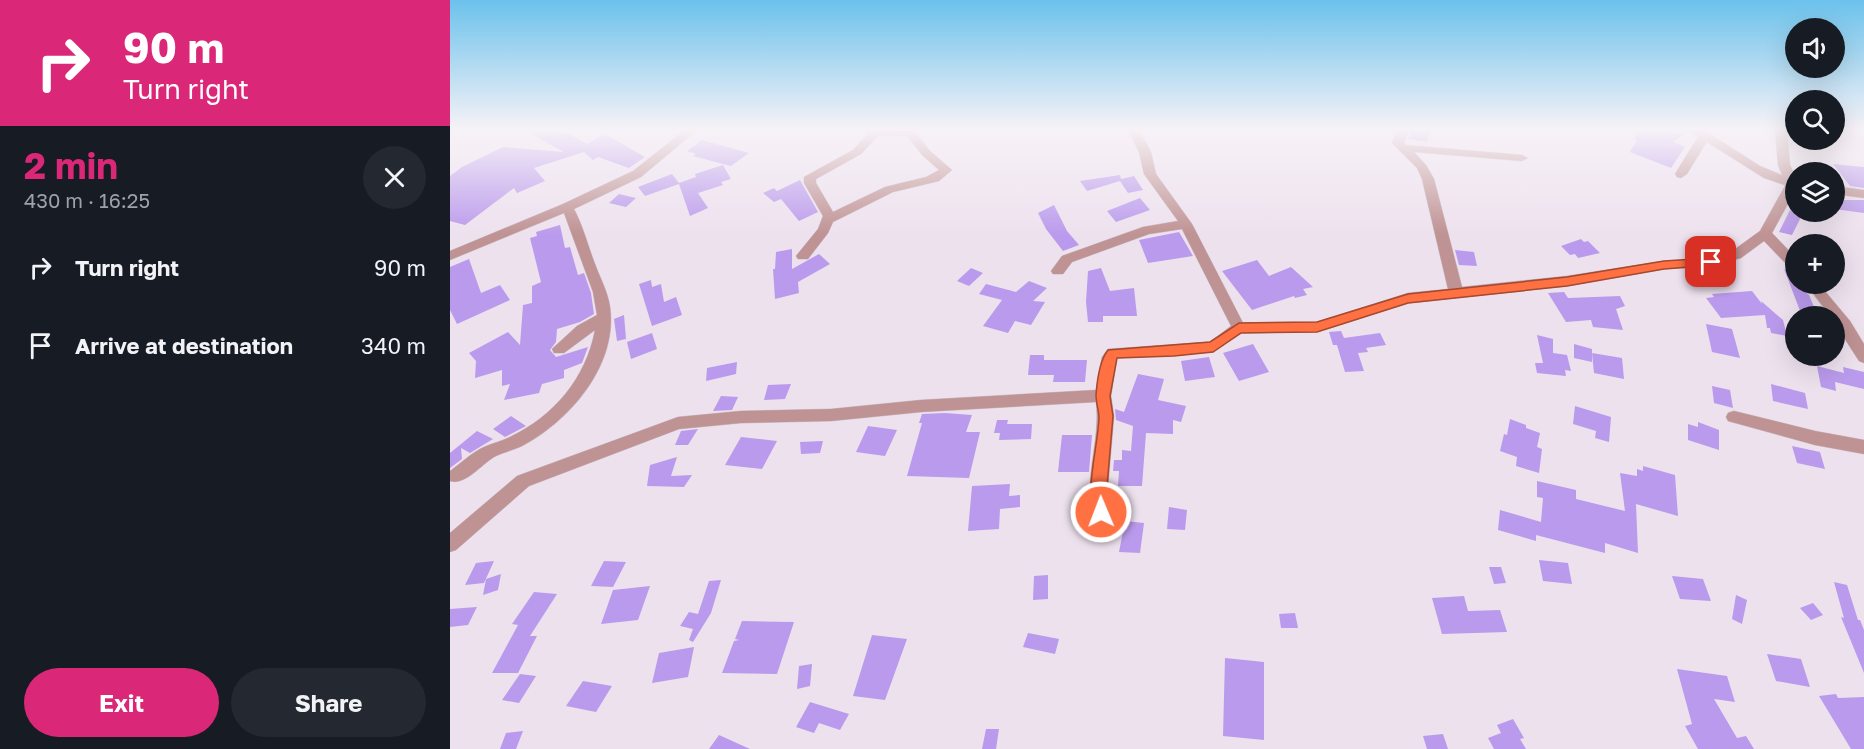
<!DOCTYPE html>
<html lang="en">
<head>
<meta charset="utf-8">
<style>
	body { margin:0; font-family:"Golos Text",sans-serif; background:#242831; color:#f1f3f6; height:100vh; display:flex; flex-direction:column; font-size:22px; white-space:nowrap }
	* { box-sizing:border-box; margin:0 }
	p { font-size:20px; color:#9ea1a6 }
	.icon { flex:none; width:33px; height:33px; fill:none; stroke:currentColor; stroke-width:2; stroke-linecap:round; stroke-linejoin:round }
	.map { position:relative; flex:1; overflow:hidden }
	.details { display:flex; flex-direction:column; background:#171b24; width:450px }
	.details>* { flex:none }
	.banner { background:#db2777; color:#fff; overflow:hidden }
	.fabs { position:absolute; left:1335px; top:18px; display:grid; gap:12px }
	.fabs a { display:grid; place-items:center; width:60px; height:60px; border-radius:50%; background:#171b24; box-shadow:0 6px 24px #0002; font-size:30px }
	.pin { position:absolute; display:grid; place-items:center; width:51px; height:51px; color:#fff; margin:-26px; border-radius:12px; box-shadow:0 3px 9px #0006 }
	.me { position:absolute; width:66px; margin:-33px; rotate:359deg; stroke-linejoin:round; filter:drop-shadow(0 0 4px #0008) }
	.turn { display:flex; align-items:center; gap:21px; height:126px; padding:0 24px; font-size:27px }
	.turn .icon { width:78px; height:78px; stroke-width:2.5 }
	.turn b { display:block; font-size:42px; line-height:51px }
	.round { display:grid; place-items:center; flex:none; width:63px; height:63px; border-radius:32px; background:#242831 }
	.summary { display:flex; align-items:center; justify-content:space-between; height:102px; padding:0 24px }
	h1 { font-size:36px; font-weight:700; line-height:45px; color:#db2777 }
	.button { display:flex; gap:12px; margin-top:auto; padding:12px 24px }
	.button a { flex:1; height:69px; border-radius:36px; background:#db2777; color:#fff; font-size:24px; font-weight:700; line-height:69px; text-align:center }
	.button a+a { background:#242831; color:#f1f3f6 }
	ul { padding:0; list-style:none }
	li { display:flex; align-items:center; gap:18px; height:78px; padding:0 24px }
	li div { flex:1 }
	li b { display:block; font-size:22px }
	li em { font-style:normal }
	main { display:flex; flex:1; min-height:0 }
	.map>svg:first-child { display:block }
	.building { fill:#ba9aec }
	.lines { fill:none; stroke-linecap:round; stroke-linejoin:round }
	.minor-casing { stroke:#cac0cb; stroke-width:1 }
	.tertiary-casing { stroke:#cac0cb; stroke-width:1 }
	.minor { fill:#bf9293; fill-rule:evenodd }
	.tertiary { fill:#bf9293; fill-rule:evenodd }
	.route { fill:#ff7043; stroke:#a6492c; stroke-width:1.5 }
</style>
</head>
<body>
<main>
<section class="details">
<div class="banner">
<div class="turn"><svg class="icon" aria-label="right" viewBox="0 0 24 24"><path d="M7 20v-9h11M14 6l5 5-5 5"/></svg><div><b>90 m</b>Turn right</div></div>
</div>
<div class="summary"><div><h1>2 min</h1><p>430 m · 16:25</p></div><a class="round"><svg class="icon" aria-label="close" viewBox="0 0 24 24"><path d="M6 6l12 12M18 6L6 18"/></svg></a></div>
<ul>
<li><svg class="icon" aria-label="right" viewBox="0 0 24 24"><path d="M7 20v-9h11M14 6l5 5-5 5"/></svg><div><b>Turn right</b></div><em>90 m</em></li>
<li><svg class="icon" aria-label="arrive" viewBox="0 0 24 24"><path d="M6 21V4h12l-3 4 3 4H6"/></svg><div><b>Arrive at destination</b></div><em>340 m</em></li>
</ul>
<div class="button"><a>Exit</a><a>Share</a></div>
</section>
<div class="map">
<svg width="1414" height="749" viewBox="0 0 1414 749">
	<rect width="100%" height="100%" fill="#ede1ee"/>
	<!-- building -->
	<path class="building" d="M74,130h38l25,14 18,-10 40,23 -16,11 -31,-11 -5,3 -9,-8 -50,16 11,13 -28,12 -3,-5 -49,37 -15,-4v-45l12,-9 41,-20 61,5z
		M961,130h19l-3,12 -19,-3z
		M1188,130h35l10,5 -10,7 12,5 -14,21 -41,-16 7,-12 -3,-1z
		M252,140l47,13 -18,13 -38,-10 3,-2 -9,-3z
		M1383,164l31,3v21l-14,-2z
		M273,165l8,14 -10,3 2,3 -25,8 10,15 -18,8 -11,-32 -34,12 -7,-9 34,-13 7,9 17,-6 -1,-3z
		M670,175l1,4 13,-3 9,14 -15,3 -8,-12 -33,10 -7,-10z
		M350,180l18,32 -19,9 -18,-22 -7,3 -11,-9 11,-5 3,3z
		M169,194l17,4 -10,9 -17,-4z
		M690,198l10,12 -34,12 -9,-11z
		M1384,200h30v13l-30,-4z
		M604,205l13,26 12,14 -16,6 -17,-22 -8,-16z
		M1340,210l12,5 -10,20 -13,-3z
		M110,225l5,23 5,-1 8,28 6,-2 7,20 3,21 -14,8 -23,7 -1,13 -6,8 6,7 32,-10 -6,16 -18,7v8l-22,6 -3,9 -35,7 6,-16 -8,2v-16l-27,8 1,-17 -7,-8 39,-21 12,13 3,-40 9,-2v-17l9,-4 -11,-44 7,-2 -1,-4z
		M729,232l14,24 -45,7 -9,-23z
		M1131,239l3,3 4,-1 12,12 -22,5 -3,-4 -5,1 -9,-9z
		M342,249v20l27,-15 11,10 -32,18 1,11 -24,6 -2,-30h2l1,-17z
		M1005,250l19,2 3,14 -18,-1z
		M19,259l12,34 19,-8 10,15 -53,24 -7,-14v-43z
		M807,260l12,16 22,-9 22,20 -10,2 4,6 -12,3 -1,-2 -42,14 -30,-39z
		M521,268l12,5 -14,13 -12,-5z
		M651,268l9,23 24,-3 3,28h-34v6h-15l-2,-20 2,-31z
		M1334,269l12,11v4h2l11,11 9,21h-16z
		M201,280l1,7 9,-3 3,18 12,-5 6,18 -30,11 -13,-42z
		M579,281l18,7 -14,13 12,1 -14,23 -16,-4 -7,12 -25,-7 19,-26 -23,-6 7,-10 30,8z
		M1302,291l10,13 -1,-3 22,19 4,16 -16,-3 -1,-5h-3l-2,-13 -44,3 -15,-20 8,-1 -2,-3z
		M1114,292l4,6 52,-2 5,10 -9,3 7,21 -30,-3 -2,-7 -25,2 -18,-29z
		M174,315l2,24 -9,2 -3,-22z
		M1256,324l26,5 8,29 -28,-6z
		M891,331l3,7 36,-5 6,12 -20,3 2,4 -10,1 6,18 -19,1 -8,-27h-4l-4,-13z
		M202,333l5,16 -26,10 -4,-17z
		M1087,335l16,4v14l14,2 4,16 -6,-1 1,6 -29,-3 -2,-10h8z
		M803,344l16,28 -30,9 -16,-28z
		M1124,344l18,5v13l-18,-4z
		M1142,353l30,5 2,21 -30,-6z
		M580,355h14v5h43l-2,22h-32l1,-7h-26z
		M759,357l6,20 -30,4 -4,-20z
		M287,362l-1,12 -30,7 1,-13z
		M1367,366l27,7 -1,-6 21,5v17l-29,-7 1,9 -15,-4z
		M688,374l26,5 -6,21 28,6 -5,16 -8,-2v14l-27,-1 -4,53h-24l1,-15h-6l1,-11h8v-10l9,1 2,-25 -17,-6 -1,-11 9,3z
		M341,384l-6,15 -21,1 4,-15z
		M1321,384l34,9 3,16 -35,-8z
		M1262,386l18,4 3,18 -19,-5z
		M271,396l17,1 -6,13 -19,1z
		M1125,406l36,11 -2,25 -14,-4 1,-7 -23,-7z
		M495,413l27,2 -6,17h14l-11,46 -62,-2 15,-53h-3l3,-9z
		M61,416l15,10 -21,11 -12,-8z
		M1060,419l16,6v3l14,5 -3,14 5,2 -3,24 -23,-7 1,-9 -17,-6 4,-17 3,1z
		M547,420h11l-1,4h25l-1,15 -32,1 1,-7h-6z
		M1248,422l21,8v20l-31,-10v-16l10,3z
		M418,426l29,4 -12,26 -29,-4z
		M248,429l-10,16h-13l6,-14z
		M27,431l16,8 -23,14 -9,-5 1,11 -12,9v-15z
		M612,435h30l-3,37h-31z
		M291,437l36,4 -15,28 -37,-4z
		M373,441l-3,12 -19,1 -1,-12z
		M1342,446l28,6 5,17 -28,-6z
		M227,457l-6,19 21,-1 -8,12 -37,-1 3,-21z
		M1193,466l32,9 3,41 -42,-12 2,49 -33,-10v10l-69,-18v6l-38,-11 2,-20 41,12 2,-24 -6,-1v-16l39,9v9l49,12 -5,-38 17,3v-7l6,2z
		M560,484l-1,12 11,-1v12l-20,2 -1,20 -31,2 4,-45z
		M719,507l18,3 -2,20 -18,-1z
		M675,521l19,2 -4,30 -21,-1z
		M1089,560l29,3 4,21 -29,-3z
		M44,561l-10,22 -19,2 11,-22z
		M154,561l22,1 -13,25 -22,-1z
		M1039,567h12l5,16 -12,1z
		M51,574l-3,16 -15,5 3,-16z
		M598,575v24l-15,1 1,-24z
		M1222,576l31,3 8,22 -31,-2z
		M271,580l-10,33 -18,29 -4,-2 4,-11 -13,-3 9,-14 9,2 11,-33z
		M1384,582l13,3 11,35h2l4,10v43l-23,-56 3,1z
		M200,586l-12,34 -37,4 12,-34z
		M84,592l23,2 -27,42h7l-19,37h-26l26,-48 -6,-1z
		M1286,595l11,5 -5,24 -10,-5z
		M1014,596l4,15 32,-1 7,22 -65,2 -10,-36z
		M1363,603l10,12 -12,5 -11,-12z
		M27,607l-9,18 -18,2v-18z
		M845,613l3,15h-17l-2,-14z
		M292,621l52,1 -17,52 -55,-1 12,-32 5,-1 -4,-1z
		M578,633l31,6 -4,15 -32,-7z
		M422,635l35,4 -22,61 -32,-4z
		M244,647l-6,30 -36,6 7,-30z
		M1317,654l34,5 9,28 -34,-6z
		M775,658l39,4v78l-41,-4z
		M362,664l-2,22 -13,3 2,-23z
		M1227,669l50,7 8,26 -21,-3 23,39 9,-2 8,13h-56l-13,-23 7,-2z
		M70,674l16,2 -17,27 -17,-3z
		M133,681l29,5 -16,26 -30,-6z
		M1386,694l2,4 26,-1v52h-13l-32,-53z
		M360,702l39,12 -9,16 -21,-7 -5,10 -18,-6z
		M1063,719l11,19 -4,1 6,10h-32l-6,-11 13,-5 -4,-8z
		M536,729h13l-3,20h-14z
		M73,731l-7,18h-16l6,-16z
		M993,734l5,15h-21l-4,-13z
		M269,735l31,14h-41z"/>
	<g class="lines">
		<!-- minor casing -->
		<g class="minor-casing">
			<path id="minor" d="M235,130h12l-56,47 -67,32c9,17 14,37 21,55 5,14 13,28 15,43 8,58 -40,114 -88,139 -8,4 -18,6 -26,10 -14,7 -30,30 -46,25v-10c10,-7 19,-16 30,-22 9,-5 20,-7 30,-12 44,-21 76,-59 85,-107l-31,23h-10l-2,-4 25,-23 20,-11 -4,-23 -29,-79 -114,47v-9l113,-47 70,-33z
				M416,130l48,1 16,20 22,19 -13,11 -46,11 -60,30 -5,11 -20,26h-10l-2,-3 22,-27 5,-13 -19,-33v-6l49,-27 15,-17zM428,136h29l15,19 17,15 -13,7 -41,10 -52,25 -17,-29v-4l45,-25z
				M678,130h11l12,22 5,22 36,50 51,99 74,-1 91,-29 40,-4 -26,-110 -5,-11 -25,-25 6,-13h11l-5,12 2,3 116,10 6,3 -6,3 -108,-9 12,13 8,14 28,108 105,-11 97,-15 47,-3 20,-6 29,-21 26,-47 -8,-19 -3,-35h12l3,35 6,13v11l-24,44 24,25v12l-5,-1 -27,-28 -23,17 -30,8 -47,3 -97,17 -158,17 -92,29 -75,1 -29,19 -96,6 -6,38 3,20 -7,82 3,14 9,19 -3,6 -6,2 -6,-2c-4,-9 -10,-18 -12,-26 -8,-32 9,-74 4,-109l-175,10 -90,9 -90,2 -62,6 -150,57 -73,64 -6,2v-19l67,-57 161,-59 63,-6 90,-2 90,-9 175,-10 6,-33 6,-8 102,-7 21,-16 -49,-97 -33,5 -77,28 -9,12h-10l-2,-3 11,-15 81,-29 35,-6 -34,-47 -5,-22z
				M1255,132l6,3 -24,39 -6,4 -4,-1 -2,-3 24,-39z
				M1356,284h13l31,37 14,23v19l-5,-2 -25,-39v-6h-4z
				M1284,411l81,20 49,9v14l-49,-9 -87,-24 -2,-4 2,-4z"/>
		</g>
		<!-- tertiary casing -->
		<g class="tertiary-casing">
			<path id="tertiary" d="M1238,130h14l8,4 50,32 36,15v8l-32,-11z
				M1384,186l30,4v8l-30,-4z"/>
		</g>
		<!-- minor -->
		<use href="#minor" class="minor"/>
		<!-- tertiary -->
		<use href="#tertiary" class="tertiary"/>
	</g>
	<!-- sky -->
	<linearGradient id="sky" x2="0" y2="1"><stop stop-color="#6bc2ec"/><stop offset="0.55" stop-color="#f7f2f7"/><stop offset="1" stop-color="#f7f2f7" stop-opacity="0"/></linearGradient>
	<rect width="1414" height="235" fill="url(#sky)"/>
	<!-- route -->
	<path class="route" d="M1261,258l6,4 -1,3 -52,4 -97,17 -159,17 -91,29 -76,1 -28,19 -39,4 -57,2 -7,38 3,20 -7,82 2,14 -2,5 -5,2 -6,-2c-11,-24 3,-71 4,-99 0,-7 -3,-15 -3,-23 1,-14 4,-35 12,-45l102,-8 29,-19 78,-1 91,-28 159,-17 97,-16z"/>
</svg>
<div class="fabs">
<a><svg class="icon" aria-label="sound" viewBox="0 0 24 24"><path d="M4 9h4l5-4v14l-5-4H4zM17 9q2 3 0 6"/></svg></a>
<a><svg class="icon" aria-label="search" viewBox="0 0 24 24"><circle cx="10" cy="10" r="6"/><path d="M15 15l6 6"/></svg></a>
<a><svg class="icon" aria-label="layers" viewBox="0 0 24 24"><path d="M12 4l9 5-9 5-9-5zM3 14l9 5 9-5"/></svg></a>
<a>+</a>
<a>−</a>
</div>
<div class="pin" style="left:1261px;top:262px;background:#d93025"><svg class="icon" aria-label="arrive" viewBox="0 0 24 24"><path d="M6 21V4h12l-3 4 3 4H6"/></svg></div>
<svg class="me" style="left:651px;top:512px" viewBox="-20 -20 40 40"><circle r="17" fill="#ff7043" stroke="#fff" stroke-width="3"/><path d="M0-11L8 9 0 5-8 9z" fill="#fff"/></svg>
</div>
</main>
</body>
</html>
